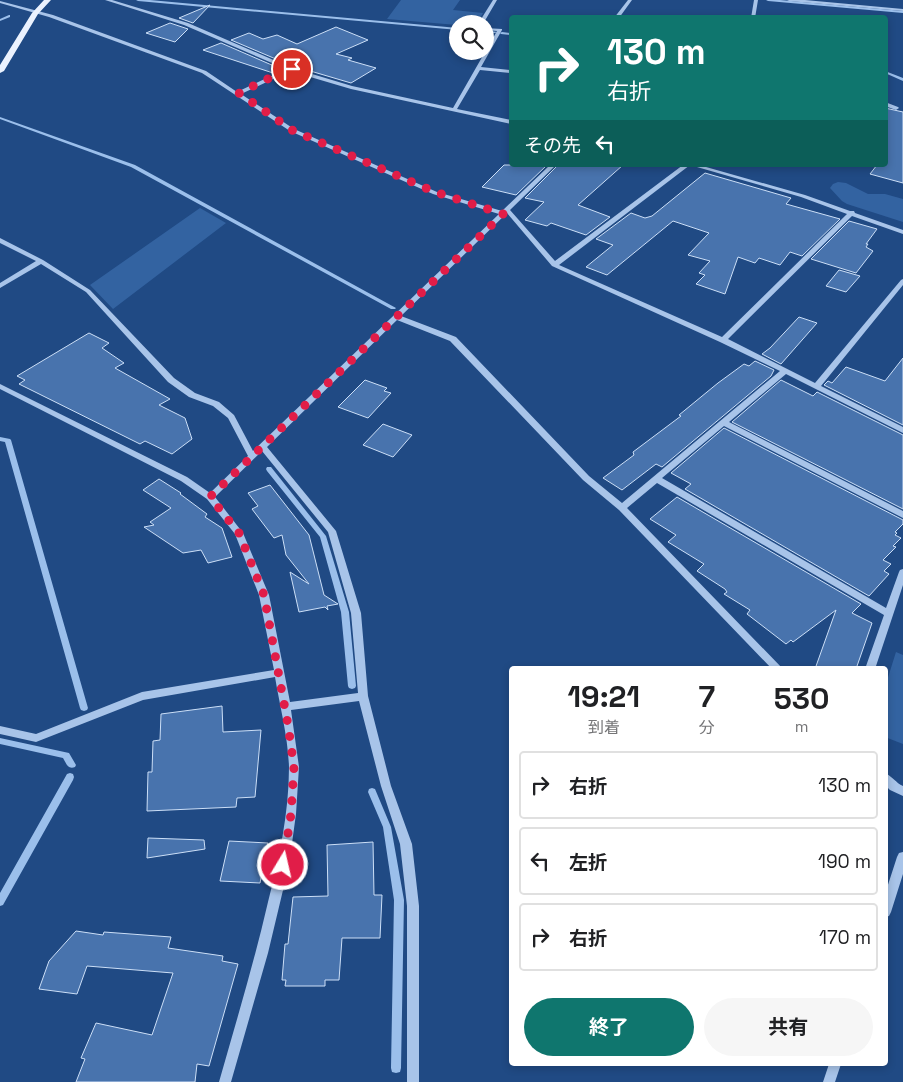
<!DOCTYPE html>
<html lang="ja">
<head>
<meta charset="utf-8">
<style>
	body { margin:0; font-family:"Space Grotesk","Noto Sans JP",sans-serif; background:#f6f6f6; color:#202124; height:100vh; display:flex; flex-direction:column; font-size:19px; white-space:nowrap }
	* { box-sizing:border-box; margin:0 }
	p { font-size:16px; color:#757577 }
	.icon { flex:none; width:28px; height:28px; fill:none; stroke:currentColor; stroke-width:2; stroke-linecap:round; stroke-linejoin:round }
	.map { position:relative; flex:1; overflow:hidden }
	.details { position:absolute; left:509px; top:666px; width:379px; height:400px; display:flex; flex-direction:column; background:#fff; border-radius:5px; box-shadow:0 2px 8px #0003 }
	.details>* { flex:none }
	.guide { position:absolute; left:509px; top:15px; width:379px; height:152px; border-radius:5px; box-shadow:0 2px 8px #0003; background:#0f766e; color:#fff; overflow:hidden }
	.fabs { position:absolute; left:449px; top:15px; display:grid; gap:10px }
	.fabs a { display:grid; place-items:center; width:45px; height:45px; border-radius:50%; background:#fff; box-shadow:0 2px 8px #0003; font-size:25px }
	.pin { position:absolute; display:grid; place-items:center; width:42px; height:42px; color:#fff; margin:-21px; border:2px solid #fff; border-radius:50%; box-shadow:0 1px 5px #0007 }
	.me { position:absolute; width:55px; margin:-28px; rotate:9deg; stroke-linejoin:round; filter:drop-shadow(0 0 4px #0008) }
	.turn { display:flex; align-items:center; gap:18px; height:105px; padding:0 15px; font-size:22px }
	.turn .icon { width:65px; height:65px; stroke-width:2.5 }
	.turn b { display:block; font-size:35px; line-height:42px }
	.then { display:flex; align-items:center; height:48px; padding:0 15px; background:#0003; gap:10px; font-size:19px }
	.eta { display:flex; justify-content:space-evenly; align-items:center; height:85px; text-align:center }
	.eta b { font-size:30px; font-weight:700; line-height:35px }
	.button { display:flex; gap:10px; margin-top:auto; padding:10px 15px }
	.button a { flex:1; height:58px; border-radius:30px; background:#0f766e; color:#fff; font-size:20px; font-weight:700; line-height:58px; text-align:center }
	.button a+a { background:#f6f6f6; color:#202124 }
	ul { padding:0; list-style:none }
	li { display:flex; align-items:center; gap:15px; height:68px; margin:0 10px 8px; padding:0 5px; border:2px solid #e0e0e0; border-radius:5px }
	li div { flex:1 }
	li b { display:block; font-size:19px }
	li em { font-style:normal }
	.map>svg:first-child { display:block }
	.green { fill:#3363a1 }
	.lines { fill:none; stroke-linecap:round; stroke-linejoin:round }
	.stream { fill:#9bbfeb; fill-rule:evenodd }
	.building { fill:#4873ad; stroke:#ccdff7 }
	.minor { fill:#a8c4e9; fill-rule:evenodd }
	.major { fill:#ebf2fe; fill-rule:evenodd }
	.route { stroke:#e11d48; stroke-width:9; stroke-dasharray:0 16.2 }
</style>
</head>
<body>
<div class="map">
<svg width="903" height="1082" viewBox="0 0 903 1082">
	<rect width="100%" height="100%" fill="#204a84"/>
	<!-- green -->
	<path class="green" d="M401,0h59l-7,10 30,3 -6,11 -20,1 -70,-6z
		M838,182l8,1 22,11h17l18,5v23l-56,-18 -5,-3 -12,-13 3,-4z
		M200,208l26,15 -113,86 -23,-24z
		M896,652l7,3v89l-18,-7v-50z"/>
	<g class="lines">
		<!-- stream -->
		<path class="stream" d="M136,0h14l308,28v2l-320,-29z
			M766,0h14l123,11v2l-135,-12z
			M9,15h1v2l-10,4v-2z
			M485,30l12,2 -2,1 -10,-1z
			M502,32l9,1v2l-10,-1 -1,-1z
			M885,71l18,7v3l-18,-8z
			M0,117l135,48 261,143 -1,1h-4l-260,-142 -131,-48z
			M0,437l10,2 1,1 77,268 -1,2 -3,1 -3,-1 -1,-2 -75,-266 -5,-1z
			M267,467h4l55,69 23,76 7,74 -1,2 -3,1 -3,-1 -1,-2 -7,-74 -21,-75 -53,-66 -1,-2z
			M0,738l69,15 7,12 -1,2c-7,3 -9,-4 -12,-9l-63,-14z
			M70,773l3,1 1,3 -1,3 -70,125 -3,1v-13l67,-119z
			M372,788l3,1 16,38 13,73 -3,168 -1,4 -4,1 -4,-1 -1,-4 3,-168 -11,-73 -15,-35 1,-3z"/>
	</g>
	<!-- building -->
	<path class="building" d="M210,5l-17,18 -14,-5z
		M170,23l18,6 -13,13 -29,-9z
		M336,27l32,13 -32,14 16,4 -4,2 28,8 -25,15 -61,-18 -59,-25 18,-7 14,6 14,-4 20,9z
		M221,43l60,26 -8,4 -70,-23z
		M885,108l18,4v71l-33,-9 7,-9h8z
		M504,165h43l-31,30 -34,-8z
		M558,165h65l-45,40 32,12 -24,18 -35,-12 -4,3 -22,-6 19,-18 -19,-4z
		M705,173l86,25 -5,6 54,15 -38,37 -12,-4 -10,13 -21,-7 -4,5 -17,-6 -13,37 -29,-10 9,-9 -6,-2 11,-12 -22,-6 21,-22 -36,-12 -66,54 -21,-8 27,-22 -17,-6 35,-26 14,5 7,-2z
		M849,221l28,8 -11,15h2l-2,3 7,4 -17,22 -45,-14z
		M839,270l21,6 -14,16 -20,-6z
		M799,317l18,6 -36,41 -19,-10 8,-6z
		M89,333l20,10 -7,5 22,15 -9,5 55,31 -11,6 26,13 7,21 -20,15 -27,-13 -5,3 -121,-60 6,-4 -8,-4z
		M903,358v67l-79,-40 4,-4 4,2 14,-16 39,14z
		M755,361l19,9 -3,6 -109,91 -6,-3 -34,26 -19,-12 31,-23 -1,-3 48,-36 -2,-1 39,-32 26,-19 5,2z
		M365,380l22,8 -3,3 7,2 -23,25 -30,-11z
		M781,380l32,16 4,-4 86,43v74l-171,-87z
		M383,424l29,11 -19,22 -30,-12z
		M724,428l179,92v4l-8,8 2,1 -2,2 6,3 -8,8 3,1 -13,13 8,4 -7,7 5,3 -20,22 -184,-107 6,-5 -20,-11z
		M159,479l22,14 -1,1 27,20 -2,3 17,11 10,29 -24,6 -7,-13 -18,3 -39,-26 10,-2 -4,-3 21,-14 -28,-18z
		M270,485l39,50 15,60 14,9 -11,2 1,4 -3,-3 -26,5 -9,-40 19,12 -23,-29 -4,-20 -8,3 -22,-29 6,-3 -10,-13z
		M677,497l184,107 -9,9 20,10 -16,46h-41l21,-59 -43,32 -2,-2 -5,4 -39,-30 3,-4 -26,-16 3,-2 -2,-3 -28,-18 7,-7 -36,-22 8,-7 -26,-16z
		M222,706l1,26 38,-2 -6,67 -18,1 -1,9 -89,4 1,-39h4l1,-31 7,-1 1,-26z
		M148,838l56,2 1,9 -58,9z
		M229,841l39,2 -8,40 -40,-2z
		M373,842l1,53h8l-2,43h-38l-3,42h-14v6h-40l1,-6h-4l3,-36h3l5,-47 35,-1 -1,-51z
		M76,931l27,4 1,-3 67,5 -3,11 55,8 -1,5 16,3 -29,102 -12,-2 -2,18h-119l9,-23 -4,-1 15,-35 56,12 21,-62 -86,-7 -10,28 -38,-5 10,-28z"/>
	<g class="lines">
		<!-- minor -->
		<path class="minor" d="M105,0h7l76,23 104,45 60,18 101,22 44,-77 -12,-1v-2l17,1v1l-21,37 30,3v3l-31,-3 -23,39 54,11v4l-160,-35 -61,-18 -49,23 53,35 143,63 65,19 48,-46h6l-46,45 45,51 128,-96h7l-131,100 163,72 125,-123 -46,-17 -111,-32h9l106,30 45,16h4l1,2 48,17v4l-51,-18 -124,123 87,44 86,-103 2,-1v6l-82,101 82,41v6l-117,-59 -57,48 174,89v7l-179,-92 -62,52 224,130 13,-36 1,-2 3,-1v16l-28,84h-10l19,-54 -227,-132 -30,25 156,161h-11l-153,-159 -36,-30 -133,-139 -53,-21 -130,127 69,84 25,82 7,83 23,90 21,58 7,62v176h-12v-176l-7,-62 -19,-58 -22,-85 -68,9 8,57 -3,47 -7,51 -21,88 -37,129h-12c17,-60 35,-119 49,-180 11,-43 21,-89 21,-135 -1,-30 -9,-60 -14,-90l-132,23 -107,42 -36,-8v-8l36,8 106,-42 132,-22 -15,-75 -24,-61 -28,-35 -26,-18 -181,-92v-5l187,93 23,16 38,-37 -20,-38 -15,-12 -24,-9 -21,-15 -82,-90 -45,-28 -41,24v-5l36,-22 -36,-18v-5l43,22 47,30 84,88 21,15 24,9 15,13 19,36 246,-237 -66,-20 -143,-63 -88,-58 -153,-56 -49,-14v-2l53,14 153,56 31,21 49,-23 -102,-44zM507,213l45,53 168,76 60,29 -158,132 -33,-27 -133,-139 -55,-21zM262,451l66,81 23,81 7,80 -68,9 -21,-107 -26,-62 -28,-36z
			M493,0h4l-14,24h-5z
			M628,0h4l-13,18h-5z
			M754,0h4l-3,18h-4z
			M787,0h18l98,9v2l-114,-10z
			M885,102l13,5 1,1 -3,2 -11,-4z
			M885,773c7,3 11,10 18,13v10l-13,-6 -5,-5z
			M903,852v22l-12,38 -2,4 -4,1v-23l12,-37 2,-4z
			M829,1064h12l-6,18h-12z"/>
		<!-- major -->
		<path class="major" d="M44,0h7l-13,14 -34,57 -4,2v-8l32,-52z"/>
	</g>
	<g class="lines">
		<!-- route -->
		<path class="route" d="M283,865l8,-51 3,-47 -6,-42 -24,-130 -25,-62 -29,-36 293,-283 -68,-22 -143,-62 -53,-37 51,-25 2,1"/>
	</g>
</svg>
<div class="fabs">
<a><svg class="icon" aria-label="search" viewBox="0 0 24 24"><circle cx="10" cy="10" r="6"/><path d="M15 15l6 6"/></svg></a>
</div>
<div class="pin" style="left:292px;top:69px;background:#d93025"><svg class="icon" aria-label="arrive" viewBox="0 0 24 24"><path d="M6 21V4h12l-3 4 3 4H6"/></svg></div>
<svg class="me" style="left:283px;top:865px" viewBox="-20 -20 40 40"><circle r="17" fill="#e11d48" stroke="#fff" stroke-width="3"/><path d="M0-11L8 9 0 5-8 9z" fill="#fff"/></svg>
<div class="guide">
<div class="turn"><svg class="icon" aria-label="right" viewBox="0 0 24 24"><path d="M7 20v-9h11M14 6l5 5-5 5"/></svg><div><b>130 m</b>右折</div></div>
<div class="then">その先<svg class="icon" aria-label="left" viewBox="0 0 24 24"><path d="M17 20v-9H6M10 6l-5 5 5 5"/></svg></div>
</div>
<section class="details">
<div class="eta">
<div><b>19:21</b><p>到着</p></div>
<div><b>7</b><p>分</p></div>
<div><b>530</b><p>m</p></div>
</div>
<ul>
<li><svg class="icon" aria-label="right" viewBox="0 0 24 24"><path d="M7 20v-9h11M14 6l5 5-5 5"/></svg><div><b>右折</b></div><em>130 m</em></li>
<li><svg class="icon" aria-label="left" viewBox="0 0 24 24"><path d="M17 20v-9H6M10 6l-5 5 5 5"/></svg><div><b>左折</b></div><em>190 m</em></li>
<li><svg class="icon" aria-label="right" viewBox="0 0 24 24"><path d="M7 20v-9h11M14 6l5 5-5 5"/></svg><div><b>右折</b></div><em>170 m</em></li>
</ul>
<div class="button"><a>終了</a><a>共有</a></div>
</section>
</div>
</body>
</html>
